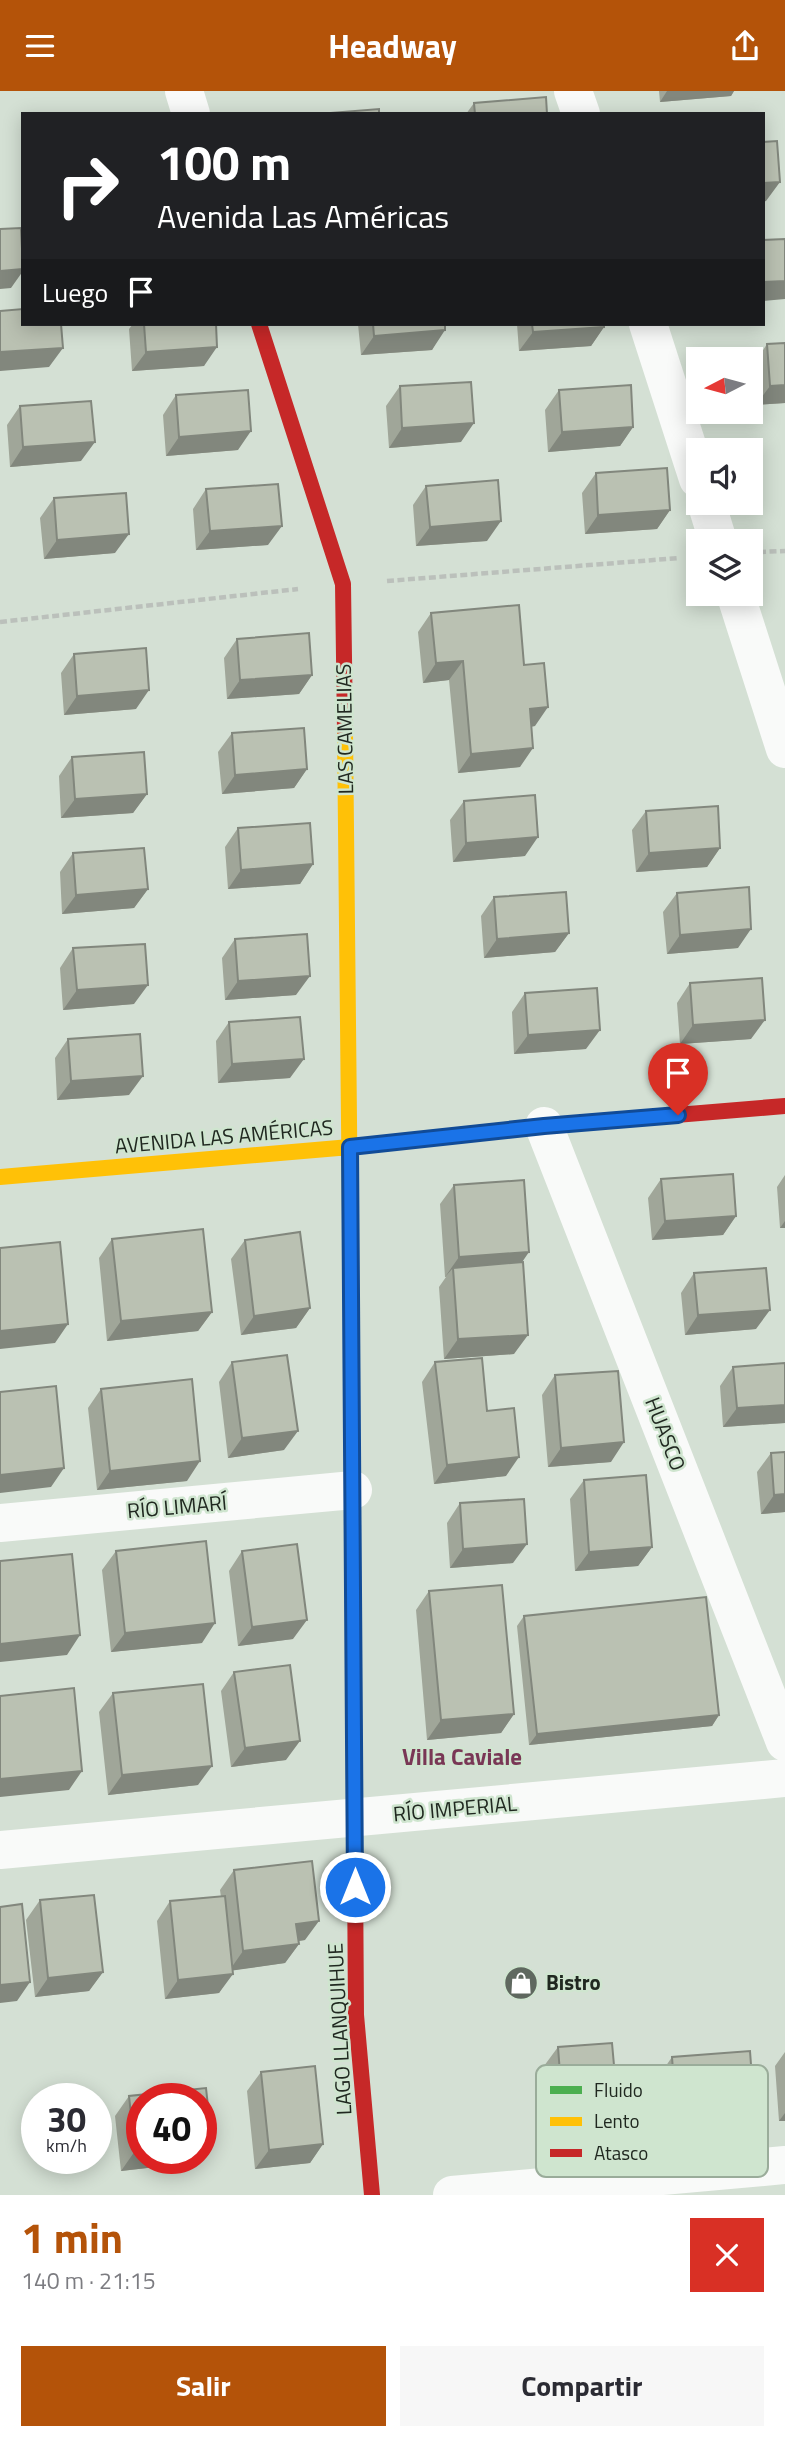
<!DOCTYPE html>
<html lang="es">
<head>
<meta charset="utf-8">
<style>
	body { margin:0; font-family:"Titillium Web",sans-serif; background:#f7f7f7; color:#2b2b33; height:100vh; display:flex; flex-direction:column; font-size:26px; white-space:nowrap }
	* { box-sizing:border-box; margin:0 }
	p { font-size:23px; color:#7c7c81 }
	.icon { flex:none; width:38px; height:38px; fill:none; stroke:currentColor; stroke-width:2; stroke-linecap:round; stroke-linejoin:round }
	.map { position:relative; height:2104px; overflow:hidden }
	.panel { display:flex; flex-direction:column; background:#fff; flex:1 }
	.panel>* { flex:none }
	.guide { position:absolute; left:21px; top:21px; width:744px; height:214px; border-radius:0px; box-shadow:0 4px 18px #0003; background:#202124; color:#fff; overflow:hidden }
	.needle { width:46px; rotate:264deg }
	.fabs { position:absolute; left:686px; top:256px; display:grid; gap:14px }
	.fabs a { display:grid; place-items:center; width:77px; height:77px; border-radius:0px; background:#fff; box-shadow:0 4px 18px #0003; font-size:35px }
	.speed { position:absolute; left:21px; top:1992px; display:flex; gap:14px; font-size:35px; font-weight:700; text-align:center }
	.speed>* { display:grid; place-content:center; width:91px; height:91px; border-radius:50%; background:#fff; box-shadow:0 4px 18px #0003; line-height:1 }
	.speed small { font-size:18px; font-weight:400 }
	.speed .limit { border:10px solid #d22; background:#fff; color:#111 }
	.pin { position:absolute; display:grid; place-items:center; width:60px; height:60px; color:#fff; margin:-72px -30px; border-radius:50% 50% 50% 0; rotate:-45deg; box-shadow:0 0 7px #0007 }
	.pin .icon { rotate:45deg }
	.me { position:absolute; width:77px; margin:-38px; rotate:0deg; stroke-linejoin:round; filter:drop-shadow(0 0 5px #0008) }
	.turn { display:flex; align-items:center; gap:24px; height:147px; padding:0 21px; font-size:32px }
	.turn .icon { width:91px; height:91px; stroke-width:2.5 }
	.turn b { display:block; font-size:49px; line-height:60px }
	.then { display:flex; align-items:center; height:66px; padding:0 21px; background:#0003; gap:14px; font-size:26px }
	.round { display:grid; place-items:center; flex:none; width:74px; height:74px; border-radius:0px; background:#f7f7f7 }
	.summary { display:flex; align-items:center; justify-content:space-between; height:119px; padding:0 21px }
	h1 { font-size:42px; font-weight:700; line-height:52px; color:#b45309 }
	.action { display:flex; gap:14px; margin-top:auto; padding:14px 21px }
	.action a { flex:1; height:80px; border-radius:0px; background:#b45309; color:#fff; font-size:28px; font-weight:700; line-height:80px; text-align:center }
	.action a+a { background:#f7f7f7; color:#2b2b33 }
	header { display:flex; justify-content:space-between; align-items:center; height:91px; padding:0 21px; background:#b45309; color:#fff; font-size:32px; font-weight:700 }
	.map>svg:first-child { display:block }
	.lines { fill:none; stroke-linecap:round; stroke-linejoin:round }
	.path { stroke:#bbc0bb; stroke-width:4.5; stroke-dasharray:7 3.5; stroke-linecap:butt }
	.street { stroke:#f9faf9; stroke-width:38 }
	.fast { stroke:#4caf50; stroke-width:16 }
	.slow { stroke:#ffc107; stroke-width:16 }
	.jam { stroke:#c62828; stroke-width:16 }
	.wall { fill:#a0a699 }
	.shaded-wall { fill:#82877d }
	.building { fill:#bac1b2; stroke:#82877d; stroke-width:2 }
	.route-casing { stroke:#114b97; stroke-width:18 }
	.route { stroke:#1a73e8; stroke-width:12 }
	.labels { text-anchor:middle; stroke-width:5; stroke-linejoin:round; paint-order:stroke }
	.street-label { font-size:21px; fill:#202820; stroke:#cfe5cf }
	.poi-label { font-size:21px; font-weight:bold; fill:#202820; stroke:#cfe5cf; text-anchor:start }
	.neighbourhood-label { font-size:23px; font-weight:bold; fill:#793755; stroke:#cfe5cf }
	.key { fill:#cfe5cf; stroke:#9aac9a; stroke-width:2 }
	.key-label { font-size:19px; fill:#202820 }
</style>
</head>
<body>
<header><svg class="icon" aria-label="menu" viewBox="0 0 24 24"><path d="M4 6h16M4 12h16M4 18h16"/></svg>Headway<svg class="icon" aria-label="share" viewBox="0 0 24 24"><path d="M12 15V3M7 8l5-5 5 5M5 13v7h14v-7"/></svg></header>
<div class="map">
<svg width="785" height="2104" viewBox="0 0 785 2104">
	<rect width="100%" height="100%" fill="#d4e0d4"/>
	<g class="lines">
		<!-- path -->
		<path class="path" d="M759,461l26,-1
			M387,490l292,-23
			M0,531l298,-33"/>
		<!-- street -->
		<path class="street" d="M184,0l7,23
			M573,0l8,23
			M648,233l50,155
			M706,411l12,39
			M735,502l50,156
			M544,1035l241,616
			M0,1432l353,-33
			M0,1759l785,-72
			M452,2104l333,-30"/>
		<!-- fast -->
		<path class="fast" d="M351,1225l3,403"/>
		<!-- slow -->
		<path class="slow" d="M345,640l6,585
			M0,1086l350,-30 181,-20"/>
		<!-- jam -->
		<path class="jam" d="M259,233l84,260 2,147
			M531,1036l254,-21
			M354,1628l2,296 16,180"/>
	</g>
	<!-- wall -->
	<path class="wall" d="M659,0h75l-3,5 -71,6z
		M474,12l73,11h-81z
		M133,233h83l-12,42 -72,5 -3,-42z
		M358,233h87l-13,26 -71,5z
		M517,233h87v3l-13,19 -72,5z
		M785,252v60l-29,2 -2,-41 13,-20z
		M400,295l61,56 -72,6 -3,-42z
		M559,299l74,37 -13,19 -72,6 -3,-42z
		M176,304l62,55 -72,6 -3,-41z
		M20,315l61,55 -71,6 -3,-42z
		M596,382l74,37 -13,19 -72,5 -3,-41z
		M426,395l61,55 -71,5 -3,-41z
		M206,398l62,56 -72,5 -3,-41z
		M54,407l61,55 -71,6 -4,-41z
		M431,522l93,52 11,61 -4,1 -11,40 -62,6 -9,-93 -26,3 -5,-51z
		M237,548l75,36 -13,19 -72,5 -3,-41z
		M74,563l62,55 -72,6 -3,-42z
		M232,642l75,36 -13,19 -72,6 -4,-42z
		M72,666l75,37 -14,19 -72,5 -2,-42z
		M464,710l61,55 -72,6 -3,-42z
		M646,720l74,37 -13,19 -71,5 -4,-42z
		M238,737l75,36 -13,20 -72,5 -3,-42z
		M73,762l75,36 -14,19 -72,6 -2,-42z
		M677,802l61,55 -71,6 -4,-42z
		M494,806l75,36 -14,19 -71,6 -3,-42z
		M235,848l61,56 -71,5 -3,-42z
		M73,857l61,56 -71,6 -3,-42z
		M690,892l61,56 -71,5 -3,-41z
		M525,902l61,56 -72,5 -2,-42z
		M229,931l61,56 -72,5 -2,-42z
		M68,948l61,56 -72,5 -2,-42z
		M785,1084v53h-5l-3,-41z
		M661,1088l75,37 -13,19 -71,5 -4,-42z
		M454,1094l68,77 -8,92 -70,5 -5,-72 7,-10h-1l-5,-73z
		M112,1148l100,73 -14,19 -91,10 -8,-83z
		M245,1149l65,68 -14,20 -55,7 -10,-76z
		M694,1182l62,56 -71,6 -4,-42z
		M232,1271l52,88 -56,8 -9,-76z
		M435,1271l52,49 19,65 -72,8 -12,-102z
		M785,1272v60l-62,4 -3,-41 13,-19z
		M555,1284l56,87 -63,5 -6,-72z
		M101,1298l86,92 -90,9 -9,-82z
		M785,1361v60l-24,2 -4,-42 14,-19z
		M584,1389l68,67 -14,19 -63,5 -5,-72z
		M460,1412l53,60 -63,5 -3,-45z
		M116,1460l86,92 -91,9 -9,-82z
		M242,1460l51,88 -55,7 -9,-75z
		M429,1500l85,123 -13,19 -74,7 -11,-130z
		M524,1525l195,99 -7,11 -183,19 -12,-119z
		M234,1581l52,88 -55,7 -10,-76z
		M113,1602l85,92 -90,10 -9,-83z
		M234,1779l71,70 -6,1v3l-14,19 -52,7 -14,23 -54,6 -8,-78 13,-20 51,-4 -1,-7z
		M40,1809l63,72 -14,19 -54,6 -9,-77z
		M558,1956l47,93 -54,5 -7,-79z
		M785,1961v69h-6l-4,-55z
		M672,1966l68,68 -77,6 -4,-55z
		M261,1981l62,72 -13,19 -55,6 -8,-78z
		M129,2005l83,47 -13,19 -78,9 -6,-55z"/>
	<!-- shaded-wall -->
	<path class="shaded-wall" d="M667,0h67l-3,5 -71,6z
		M780,91l-14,19 -3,1v-19z
		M23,178v2l-12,17 -11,1v-18z
		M785,190v18l-22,2v-19z
		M604,236l-13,19 -72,5 14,-19z
		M445,239l-13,20 -71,5 13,-19z
		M217,256l-13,19 -72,5 14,-19z
		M63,257l-14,19 -49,4v-19z
		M785,294v18l-29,2 14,-19z
		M474,332l-13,19 -72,6 13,-20z
		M633,336l-13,19 -72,6 14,-20z
		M251,340l-13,19 -72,6 13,-19z
		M95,351l-14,19 -71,6 13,-20z
		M670,419l-13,19 -72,5 13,-19z
		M501,430l-14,20 -71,5 14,-19z
		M282,435l-14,19 -72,5 14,-19z
		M129,443l-14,19 -71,6 13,-19z
		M463,570l-14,19 -26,3 13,-20z
		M312,584l-13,19 -72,5 13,-19z
		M149,599l-13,19 -72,6 13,-19z
		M548,616l-13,19 -19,2 14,-19z
		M533,657l-13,19 -62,6 13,-19z
		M307,678l-13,19 -72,6 13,-19z
		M147,703l-14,19 -72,5 14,-19z
		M538,746l-13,19 -72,6 13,-19z
		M720,757l-13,19 -71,5 13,-19z
		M313,773l-13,20 -72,5 13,-19z
		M148,798l-14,19 -72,6 14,-19z
		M751,838l-13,19 -71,6 13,-19z
		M569,842l-14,19 -71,6 13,-19z
		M310,885l-14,19 -71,5 13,-19z
		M148,894l-14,19 -71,6 14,-20z
		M765,929l-14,19 -71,5 13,-19z
		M600,939l-14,19 -72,5 14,-19z
		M304,968l-14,19 -72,5 14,-19z
		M143,985l-14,19 -72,5 14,-19z
		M736,1125l-13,19 -71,5 13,-19z
		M785,1130v7h-5z
		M529,1161l-13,19 -63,-3 -8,9 14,-20z
		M310,1217l-14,20 -55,7 13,-19z
		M770,1219l-14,19 -71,6 13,-20z
		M212,1221l-14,19 -91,10 14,-20z
		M68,1233l-13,19 -55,6v-18z
		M528,1244l-14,19 -70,5 14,-20z
		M785,1314v18l-62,4 14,-19z
		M298,1340l-14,19 -56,8 14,-20z
		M624,1351l-13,20 -63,5 13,-19z
		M519,1366l-13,19 -72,8 13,-19z
		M200,1370l-13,20 -90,9 13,-19z
		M64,1377l-13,19 -51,6v-18z
		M785,1403v18l-24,2 13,-19z
		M527,1453l-14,19 -63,5 13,-19z
		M652,1456l-14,19 -63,5 14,-19z
		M307,1529l-14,19 -55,7 14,-19z
		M215,1532l-13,20 -91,9 14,-19z
		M80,1544l-13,20 -67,7v-18z
		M514,1623l-13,19 -74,7 14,-20z
		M719,1624l-7,11 -183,19 8,-11z
		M300,1650l-14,19 -55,7 14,-19z
		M212,1675l-14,19 -90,10 14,-20z
		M82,1680l-13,19 -69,7v-18z
		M319,1830l-14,19 -22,3 13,-19z
		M299,1853l-14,19 -56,8 14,-20z
		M103,1881l-14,19 -54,6 13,-19z
		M233,1883l-14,19 -54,6 13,-19z
		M30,1891l-13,19 -17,2v-18z
		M754,2015l-14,19 -77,6 13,-19z
		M785,2022v8h-6z
		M619,2030l-14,19 -54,5 13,-19z
		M212,2052l-13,19 -78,9 14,-20h7v7h59v-14z
		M323,2053l-13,19 -55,6 14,-19z"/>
	<!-- building -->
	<path class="building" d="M546,6l1,17h-72l-1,-11z
		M379,18v5h-61z
		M777,50l3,41 -17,1v-41z
		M21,137l2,41 -23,2v-42z
		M785,148v42l-22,1v-42z
		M23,218v15h38l2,24 -63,4v-41z
		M144,233h72l1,23 -71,5z
		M373,233h72v6l-71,6z
		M532,233h72v3l-71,5z
		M785,252v42l-15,1 -3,-42z
		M471,291l3,41 -72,5 -2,-42z
		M631,294l2,42 -71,5 -3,-42z
		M248,299l3,41 -72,6 -3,-42z
		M91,310l4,41 -72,5 -3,-41z
		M667,377l3,42 -72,5 -2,-42z
		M498,389l3,41 -71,6 -4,-41z
		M278,393l4,42 -72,5 -4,-42z
		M126,402l3,41 -72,6 -3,-42z
		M519,514l5,60 20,-2 4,44 -18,2 3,39 -62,6 -8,-93 -27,2 -5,-50z
		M309,542l3,42 -72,5 -3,-41z
		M146,557l3,42 -72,6 -3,-42z
		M304,637l3,41 -72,6 -3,-42z
		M144,661l3,42 -72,5 -3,-42z
		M535,704l3,42 -72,6 -2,-42z
		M718,715l2,42 -71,5 -3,-42z
		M310,732l3,41 -72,6 -3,-42z
		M144,757l4,41 -72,6 -3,-42z
		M749,796l2,42 -71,6 -3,-42z
		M566,801l3,41 -72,6 -3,-42z
		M307,843l3,42 -72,5 -3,-42z
		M145,853l3,41 -71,5 -4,-42z
		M762,887l3,42 -72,5 -3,-42z
		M597,897l3,42 -72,5 -3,-42z
		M300,926l4,42 -72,5 -3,-42z
		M140,943l3,42 -72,5 -3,-42z
		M733,1083l3,42 -71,5 -4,-42z
		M524,1089l5,72 -70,5 -5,-72z
		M203,1138l9,83 -91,9 -9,-82z
		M300,1141l10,76 -56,8 -9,-76z
		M60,1151l8,82 -68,7v-83z
		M523,1171l5,73 -70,4 -5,-71z
		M766,1177l4,42 -72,5 -4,-42z
		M287,1264l11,76 -56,7 -10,-76z
		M482,1267l5,53 27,-3 5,49 -72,8 -12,-103z
		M785,1272v42l-48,3 -4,-41z
		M618,1280l6,71 -63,6 -6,-73z
		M192,1288l8,82 -90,10 -9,-82z
		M56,1295l8,82 -64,7v-83z
		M785,1361v42l-11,1 -3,-42z
		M646,1384l6,72 -63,5 -5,-72z
		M524,1408l3,45 -64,5 -3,-46z
		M206,1450l9,82 -90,10 -9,-82z
		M297,1453l10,76 -55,7 -10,-76z
		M72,1463l8,81 -80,9v-83z
		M502,1494l12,129 -73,6 -12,-129z
		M706,1506l13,118 -182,19 -13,-118z
		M290,1574l10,76 -55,7 -11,-76z
		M203,1593l9,82 -90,9 -9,-82z
		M74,1597l8,83 -82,8v-83z
		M312,1770l7,60 -23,3 3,20 -56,7 -9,-81z
		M94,1804l9,77 -55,6 -8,-78z
		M225,1805l8,78 -55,6 -8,-79z
		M22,1813l8,78 -30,3v-78z
		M612,1952l7,78 -55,5 -6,-79z
		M750,1960l4,55 -78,6 -4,-55z
		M315,1975l8,78 -54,6 -8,-78z
		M206,1997l6,55 -11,1v-46h-59v53h-7l-6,-55z"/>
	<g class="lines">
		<!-- route casing -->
		<g class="route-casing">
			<path id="route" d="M355,1796l-5,-740 194,-21 134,-11"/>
		</g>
		<!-- route -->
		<use href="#route" class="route"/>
	</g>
	<!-- icons -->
	<defs>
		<g id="shop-disc" transform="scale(1.75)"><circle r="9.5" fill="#5f685f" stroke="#cfe5cf"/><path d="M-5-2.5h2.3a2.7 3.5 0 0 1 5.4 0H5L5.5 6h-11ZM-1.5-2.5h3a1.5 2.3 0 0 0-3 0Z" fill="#fff"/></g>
	</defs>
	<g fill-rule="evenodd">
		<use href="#shop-disc" x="521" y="1892"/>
	</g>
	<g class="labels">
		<!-- street labels -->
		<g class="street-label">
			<text transform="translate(345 638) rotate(-91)" y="7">LAS CAMELIAS</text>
			<text transform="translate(224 1046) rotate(-5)" y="7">AVENIDA LAS AMÉRICAS</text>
			<text transform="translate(665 1343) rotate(69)" y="7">HUASCO</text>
			<text transform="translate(177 1416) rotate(-5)" y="7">RÍO LIMARÍ</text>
			<text transform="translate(455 1718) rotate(-5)" y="7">RÍO IMPERIAL</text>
			<text transform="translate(340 1938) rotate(-93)" y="7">LAGO LLANQUIHUE</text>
		</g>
		<!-- poi labels -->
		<g class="poi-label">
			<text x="546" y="1899">Bistro</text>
		</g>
		<!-- neighbourhood labels -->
		<g class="neighbourhood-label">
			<text x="462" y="1674">Villa Caviale</text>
		</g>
	</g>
	<!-- legend -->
	<rect x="536" y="1974" width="232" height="112" rx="10" class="key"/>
	<rect x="550" y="1995" width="32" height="8" fill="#4caf50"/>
	<rect x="550" y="2026" width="32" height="9" fill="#ffc107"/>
	<rect x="550" y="2058" width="32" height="8" fill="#c62828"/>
	<g class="key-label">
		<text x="594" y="2006">Fluido</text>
		<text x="594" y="2037">Lento</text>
		<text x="594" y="2069">Atasco</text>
	</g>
</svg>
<div class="fabs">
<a><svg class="needle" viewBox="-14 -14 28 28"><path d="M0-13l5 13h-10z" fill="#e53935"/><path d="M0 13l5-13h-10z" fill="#7c7c81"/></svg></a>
<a><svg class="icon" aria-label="sound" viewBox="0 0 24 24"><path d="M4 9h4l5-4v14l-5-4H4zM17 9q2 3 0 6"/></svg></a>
<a><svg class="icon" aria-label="layers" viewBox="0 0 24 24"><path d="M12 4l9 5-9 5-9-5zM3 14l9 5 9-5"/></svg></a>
</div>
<div class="speed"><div>30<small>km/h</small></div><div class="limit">40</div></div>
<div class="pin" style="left:678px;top:1024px;background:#d93025"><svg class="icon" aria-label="arrive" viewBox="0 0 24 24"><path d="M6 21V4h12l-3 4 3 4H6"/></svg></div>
<svg class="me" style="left:355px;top:1796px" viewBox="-20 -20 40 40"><circle r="17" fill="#1a73e8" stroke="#fff" stroke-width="3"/><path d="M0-11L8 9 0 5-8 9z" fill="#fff"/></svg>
<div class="guide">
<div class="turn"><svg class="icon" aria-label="right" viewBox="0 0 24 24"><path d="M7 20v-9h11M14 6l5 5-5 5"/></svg><div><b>100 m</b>Avenida Las Américas</div></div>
<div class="then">Luego<svg class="icon" aria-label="arrive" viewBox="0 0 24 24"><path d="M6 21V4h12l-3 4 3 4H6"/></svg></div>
</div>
</div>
<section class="panel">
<div class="summary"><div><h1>1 min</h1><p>140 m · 21:15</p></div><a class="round" style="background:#d93025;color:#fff"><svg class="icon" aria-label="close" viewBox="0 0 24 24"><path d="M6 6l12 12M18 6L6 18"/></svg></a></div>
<div class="action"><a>Salir</a><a>Compartir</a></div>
</section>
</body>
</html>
